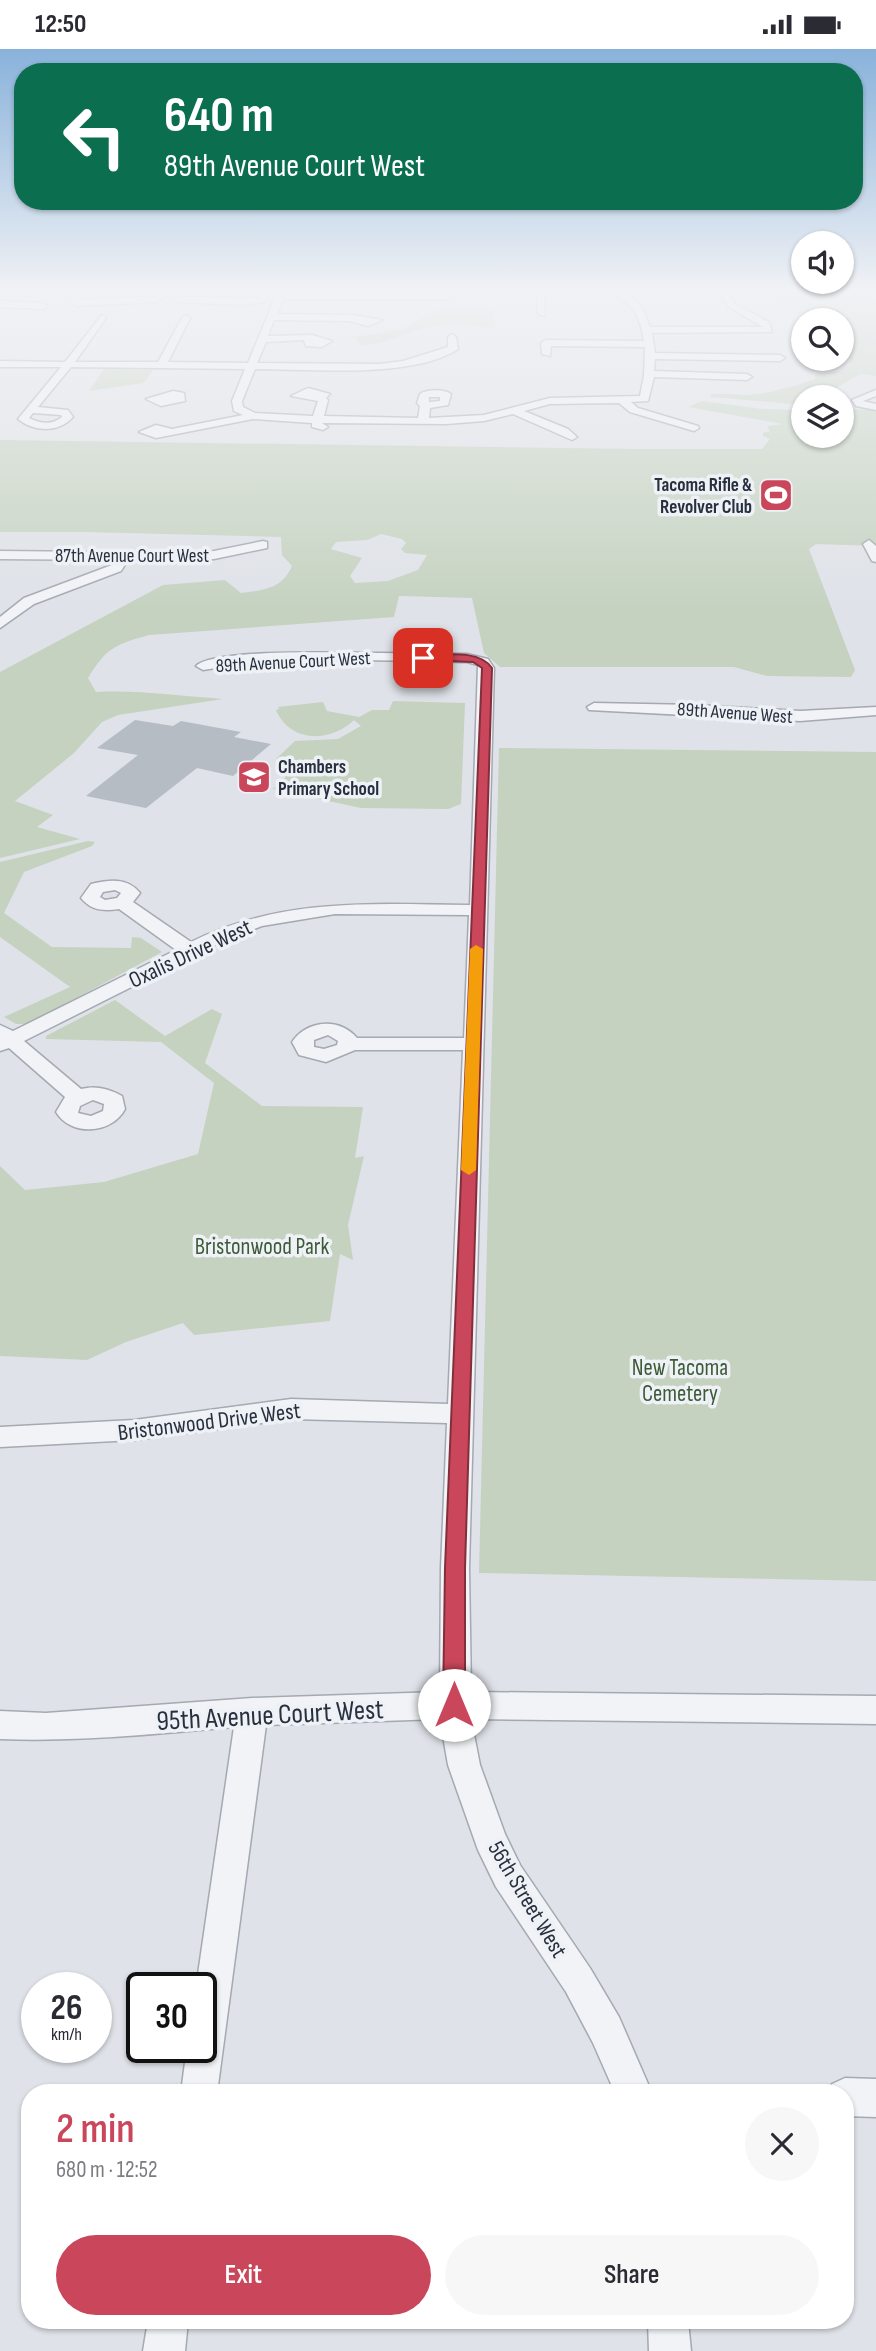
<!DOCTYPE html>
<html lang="en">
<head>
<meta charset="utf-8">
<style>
	body { margin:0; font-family:"Sofia Sans Condensed",sans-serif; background:#f7f7f7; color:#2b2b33; height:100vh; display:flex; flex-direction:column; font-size:26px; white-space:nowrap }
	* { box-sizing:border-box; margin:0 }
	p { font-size:23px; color:#7c7c81 }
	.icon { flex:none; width:38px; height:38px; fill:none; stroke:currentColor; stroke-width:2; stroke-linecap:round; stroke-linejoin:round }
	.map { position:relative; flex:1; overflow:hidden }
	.details { position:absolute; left:21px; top:2035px; width:833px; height:245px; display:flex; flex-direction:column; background:#fff; border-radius:28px; box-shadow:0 2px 5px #0004 }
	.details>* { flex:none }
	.hud { position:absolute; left:14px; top:14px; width:849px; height:147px; border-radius:28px; box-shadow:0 2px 5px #0004; background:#0b6e4f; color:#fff; overflow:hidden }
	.buttons { position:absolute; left:791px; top:182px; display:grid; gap:14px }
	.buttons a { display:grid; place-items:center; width:63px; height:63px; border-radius:50%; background:#fff; box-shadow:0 2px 5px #0004; font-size:35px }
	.speed { position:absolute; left:21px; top:1923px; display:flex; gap:14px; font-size:35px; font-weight:700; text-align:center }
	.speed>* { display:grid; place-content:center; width:91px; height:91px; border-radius:50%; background:#fff; box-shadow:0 2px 5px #0004; line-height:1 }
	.speed small { font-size:18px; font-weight:400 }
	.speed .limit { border:4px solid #111; border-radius:10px; background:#fff; color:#111 }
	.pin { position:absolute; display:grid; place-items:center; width:60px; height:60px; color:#fff; margin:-30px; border-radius:14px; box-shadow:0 4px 10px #0006 }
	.me { position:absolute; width:77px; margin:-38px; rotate:0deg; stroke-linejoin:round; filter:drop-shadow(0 0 5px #0008) }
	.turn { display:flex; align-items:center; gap:24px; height:147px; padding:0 35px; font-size:32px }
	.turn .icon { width:91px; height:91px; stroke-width:2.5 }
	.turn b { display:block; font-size:49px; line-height:60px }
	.round { display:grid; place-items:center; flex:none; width:74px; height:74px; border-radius:37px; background:#f7f7f7 }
	.headline { display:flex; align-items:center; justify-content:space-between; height:119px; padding:0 35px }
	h1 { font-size:42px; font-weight:600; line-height:52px; color:#ca475b }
	.cta { display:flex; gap:14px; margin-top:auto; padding:14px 35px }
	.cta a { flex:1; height:80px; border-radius:42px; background:#ca475b; color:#fff; font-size:28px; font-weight:600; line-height:80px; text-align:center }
	.cta a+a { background:#f7f7f7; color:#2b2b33 }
	.status { display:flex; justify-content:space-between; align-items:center; height:49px; padding:0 35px; background:#fff; direction:ltr }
	.status svg { height:19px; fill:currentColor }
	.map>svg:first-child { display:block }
	.green { fill:#c5d2c0; fill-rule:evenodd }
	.building { fill:#b6bcc4 }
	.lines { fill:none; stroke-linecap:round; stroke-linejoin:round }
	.street-casing { stroke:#a4a9b2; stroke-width:3 }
	.street { fill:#f1f3f6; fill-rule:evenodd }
	.route { fill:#ca475b; stroke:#832e3b; stroke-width:2 }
	.slow { fill:#f59e0b }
	.labels { text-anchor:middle; stroke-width:7; stroke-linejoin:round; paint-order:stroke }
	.far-poi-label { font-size:19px; font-weight:bold; fill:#28303e; stroke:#eef1f5; text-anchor:end }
	.far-street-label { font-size:19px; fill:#28303e; stroke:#eef1f5 }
	.street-label { font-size:23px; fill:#28303e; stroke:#eef1f5 }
	.park-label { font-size:23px; fill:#3d5a36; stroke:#eef1f5 }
	.near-street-label { font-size:28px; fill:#28303e; stroke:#eef1f5 }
</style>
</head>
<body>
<div class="status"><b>12:50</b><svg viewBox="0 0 49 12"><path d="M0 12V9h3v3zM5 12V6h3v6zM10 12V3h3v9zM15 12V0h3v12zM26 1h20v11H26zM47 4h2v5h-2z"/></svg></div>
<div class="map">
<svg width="876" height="2302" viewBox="0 0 876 2302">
	<rect width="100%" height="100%" fill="#dfe2e8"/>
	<!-- green -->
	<path class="green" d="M817,239h59v88l-15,-2 -25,14 -39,12 6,5 -92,-8v-3c13,-1 26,1 39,1 17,-1 49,-10 65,-16v-5l26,-3 10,-6 -9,-22v-23h-31l-37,-20v-8z
		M438,260h56v19c-18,-3 -47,-6 -65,-1 -24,6 -43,18 -68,18l-7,-8 49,-8z
		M104,320l49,1 -9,13 -55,8z
		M702,352l59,8 42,1v26h39v-27l34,1v136l-60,-2 -7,5 46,121 -4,7 -84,-1 -33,-9h-234l-16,-14 -12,-55 -73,-2 -5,21 -245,18c-33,9 -43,13 -61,43l8,14c42,-2 84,4 127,7l-105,16 -16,7 -28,31 -59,48 38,14 -16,12 43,12 -80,19v-186l163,-87 62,-5 16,13c23,-3 41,-4 51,-27l-10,-11 -1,-18 -196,-5h-85v-92l633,9h129l8,-10 -7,-3v-3l7,-2 -3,-5 16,-2 -95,-17zM381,485l21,5 4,4 -5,6 4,4 22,2 -9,15 -30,11 -33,2 -5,-7 12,-18 -31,-9 5,-7 31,-2z
		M393,652l72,2 -4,101 -13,5 -87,-1 -88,-19 26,-25 -23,-5 19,-18 43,-2 23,-13 -7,-6c-24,23 -64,23 -78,-10l3,-1 -1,-2 45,-5 4,9 32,6 13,-7h17z
		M499,699l377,4v829l-397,-8z
		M88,792l7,1 -3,4 -68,26 -20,41 48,34 79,1 1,-11 9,1 21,14 -134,72h-12l-12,-7 66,-30 -70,-50v-75z
		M115,951l50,36 47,-27 10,5 -17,49 57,43 101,1 -8,51 9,-2 -16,69 5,35 -13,-6 -10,67 -136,14 -11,-12 -57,19 -39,18 -87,-4v-190l25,24 79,-8 94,-28 16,-71 -53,-41 -115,-3v-3z"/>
	<!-- building -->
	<path class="building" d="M135,671l38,6 8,-5 60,11 -7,5 37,7 -38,32 -36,-8 -51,40 -60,-12 52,-41 -41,-7z"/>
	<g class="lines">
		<!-- street casing -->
		<g class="street-casing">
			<path id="street" d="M76,239h8l-6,12 77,-3 12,-9h8l5,9 79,1 4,-10h8l-6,14 -23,3 -65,-3 -7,-8 -13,8 -82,4 -6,-7z
				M279,239h8l-2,5h162l4,3 -4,3h-164l-6,15 76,1 29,5 -14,6 -19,-5 -75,-1 -6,16 44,-1 20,6 -10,6 -16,-1 -2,-6 -38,2 -9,21 123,1 23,-3 45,-14v-10l4,-3 4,3 2,12c-45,30 -149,20 -203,20l-13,32 1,6 12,6 58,3 5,-15 -27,-5 17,-8 22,6 -4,4 2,2 -4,16 94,2 2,-12 -3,-3 3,-9c7,-5 24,-5 31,0l-3,11 -18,3 -1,10 55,-3 66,-17 90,-2 4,-21 1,-28 -94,-1 -1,10 -8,-2 -1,-11 5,-3 98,1c-5,-32 -12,-35 -38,-53 25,0 37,18 44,39h113l-34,-20 -13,-19h8l11,16 34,18 3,10 -120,1 3,20 125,2 5,3 -5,3 -125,-2 -1,12 93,3 5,3 -5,3 -93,-3 -6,24 -17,1 7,6 60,18 1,2 -5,3 -64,-19 -11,-9 -69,1 -26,7 44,18 9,8 -5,3 -59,-26 -29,7 -38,3 -124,-1 6,4 -5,3 -11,-3v-4l-59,-4 -97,19 -17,-6 17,-7 16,4 71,-14 -9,-4 -2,-10 13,-32 -174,-2 -33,40 30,3 5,7c-14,16 -39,15 -55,2l43,-52h-61v-6l65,1 37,-47 4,3 -31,44h83l24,-44 4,-3 4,3 -22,44 80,1zM429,348h11v4l-11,1zM33,364l28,2 1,2c-10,8 -21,7 -33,1z
				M536,239h8l1,28 -7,-2z
				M0,252l44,2 4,3 -4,3 -44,-2z
				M876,341v6l-13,5 13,3v6l-20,-4 -4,-6z
				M173,342l11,2 1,8 -24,5 -15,-7z
				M869,491l7,6v16l-4,-1 -9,-17z
				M263,492l4,1v6l-53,11 -86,1 -7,11 -87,33 -34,24v-11l24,-19 88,-33 3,-5 -115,-1v-8l187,2 27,-2z
				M379,604l88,1 21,5 6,9 -25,900 2,124 405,4v28l-405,-5 9,46 25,69 15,31 70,103 29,49 33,76h-37l-22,-50 -27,-51 -70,-105 -18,-37 -30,-85 -8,-46 -174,6 -49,368h-36l6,-46h14v-59h-5l38,-261c-78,7 -156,15 -234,12v-28l46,2 206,-15 188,-6 1,-124 6,-145 -156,-4 -157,21 -134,7v-20l134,-7 157,-21 157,5 15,-354h-108l-29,12 -27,-7 -7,-13c15,-22 47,-25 65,-4h107l5,-123 -134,-1 -73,12 -41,16 -197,99 57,48c15,-4 29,0 41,7l3,13c-13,25 -54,28 -69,3l9,-15 -56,-49 -9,3v-26l13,6 163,-81 -57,-41c-16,2 -27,2 -38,-11l10,-14c18,-4 36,-7 49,9l-7,9 58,40c91,-45 180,-38 279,-37l8,-240 -11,-3c-87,-1 -178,-7 -264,8l-7,-4c19,-18 151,-13 183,-13zM115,841l6,3 -4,5 -12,2 -5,-3 3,-5zM328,986l10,6 -1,4 -13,4 -10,-2v-7zM93,1051l11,4 -1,7 -12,5 -13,-3 2,-7z
				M594,654l101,2 105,6 76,-4v8l-76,6 -211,-11 -2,-3z
				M845,2029l31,1v38l-31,-1v-23h-17l4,-9z
				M148,2272h40l-3,30h-42z
				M648,2272h40l3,30h-42z"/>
		</g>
		<!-- street -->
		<use href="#street" class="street"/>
	</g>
	<!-- sky -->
	<linearGradient id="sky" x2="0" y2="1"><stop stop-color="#89b2db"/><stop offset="0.43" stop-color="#f1f2f5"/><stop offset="1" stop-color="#f1f2f5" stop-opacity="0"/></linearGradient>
	<rect width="876" height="562" fill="url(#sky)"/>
	<!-- route -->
	<path class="route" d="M423,606c22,0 56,-6 69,13l-27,900v137l-3,6 -8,3 -7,-3 -4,-6 2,-137 37,-900 -9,-6 -53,-2 -2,-2z"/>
	<!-- slow -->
	<path class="slow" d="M476,896l7,4 -7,221 -7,5 -8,-5 9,-221z"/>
	<!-- icons -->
	<defs>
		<g id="stadium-square" transform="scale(1.75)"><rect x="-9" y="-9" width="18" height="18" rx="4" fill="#ca475b" stroke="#eef1f5"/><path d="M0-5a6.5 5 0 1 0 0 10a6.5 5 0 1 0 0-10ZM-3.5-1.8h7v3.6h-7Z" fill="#fff"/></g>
		<g id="school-square" transform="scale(1.75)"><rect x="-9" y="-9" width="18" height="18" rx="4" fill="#ca475b" stroke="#eef1f5"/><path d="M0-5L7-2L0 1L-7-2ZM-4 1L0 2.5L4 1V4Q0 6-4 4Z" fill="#fff"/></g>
	</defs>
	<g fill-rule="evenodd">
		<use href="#stadium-square" x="776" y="446"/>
		<use href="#school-square" x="254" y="728"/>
	</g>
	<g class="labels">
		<!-- far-poi labels -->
		<g class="far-poi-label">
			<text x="752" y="442">Tacoma Rifle &amp;<tspan x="752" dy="22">Revolver Club</tspan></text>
			<text x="278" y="724" text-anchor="start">Chambers<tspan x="278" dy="22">Primary School</tspan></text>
		</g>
		<!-- far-street labels -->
		<g class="far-street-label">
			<text x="132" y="513">87th Avenue Court West</text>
			<text transform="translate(293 612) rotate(-3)" y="7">89th Avenue Court West</text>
			<text transform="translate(735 663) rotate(4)" y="7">89th Avenue West</text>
		</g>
		<!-- street labels -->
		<g class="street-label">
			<text transform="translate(190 904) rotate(-25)" y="8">Oxalis Drive West</text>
			<text transform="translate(209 1372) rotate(-7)" y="8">Bristonwood Drive West</text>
			<text transform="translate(528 1850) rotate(59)" y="8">56th Street West</text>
		</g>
		<!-- park labels -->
		<g class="park-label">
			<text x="262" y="1205">Bristonwood Park</text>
			<text x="680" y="1326">New Tacoma<tspan x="680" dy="26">Cemetery</tspan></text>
		</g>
		<!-- near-street labels -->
		<g class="near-street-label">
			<text transform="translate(270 1665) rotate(-3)" y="10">95th Avenue Court West</text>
		</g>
	</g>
</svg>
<div class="buttons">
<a><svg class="icon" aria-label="sound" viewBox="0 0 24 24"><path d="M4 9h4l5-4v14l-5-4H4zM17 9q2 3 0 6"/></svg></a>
<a><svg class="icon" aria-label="search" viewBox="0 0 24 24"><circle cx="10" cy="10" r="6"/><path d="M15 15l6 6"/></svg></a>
<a><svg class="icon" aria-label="layers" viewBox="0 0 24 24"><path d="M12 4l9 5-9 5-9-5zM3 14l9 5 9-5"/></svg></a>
</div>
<div class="speed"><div>26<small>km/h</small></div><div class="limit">30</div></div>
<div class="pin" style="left:423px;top:609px;background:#d93025"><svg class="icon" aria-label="arrive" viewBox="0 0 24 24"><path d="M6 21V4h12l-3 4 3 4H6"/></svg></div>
<svg class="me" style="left:454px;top:1656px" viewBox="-20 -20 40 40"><circle r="19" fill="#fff"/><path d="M0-13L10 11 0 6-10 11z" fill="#ca475b"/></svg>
<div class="hud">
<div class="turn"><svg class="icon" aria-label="left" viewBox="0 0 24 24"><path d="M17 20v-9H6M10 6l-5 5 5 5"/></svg><div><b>640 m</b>89th Avenue Court West</div></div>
</div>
<section class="details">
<div class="headline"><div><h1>2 min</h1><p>680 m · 12:52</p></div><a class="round"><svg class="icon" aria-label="close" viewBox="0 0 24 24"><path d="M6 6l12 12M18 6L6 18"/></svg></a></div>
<div class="cta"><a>Exit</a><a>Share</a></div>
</section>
</div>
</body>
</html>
